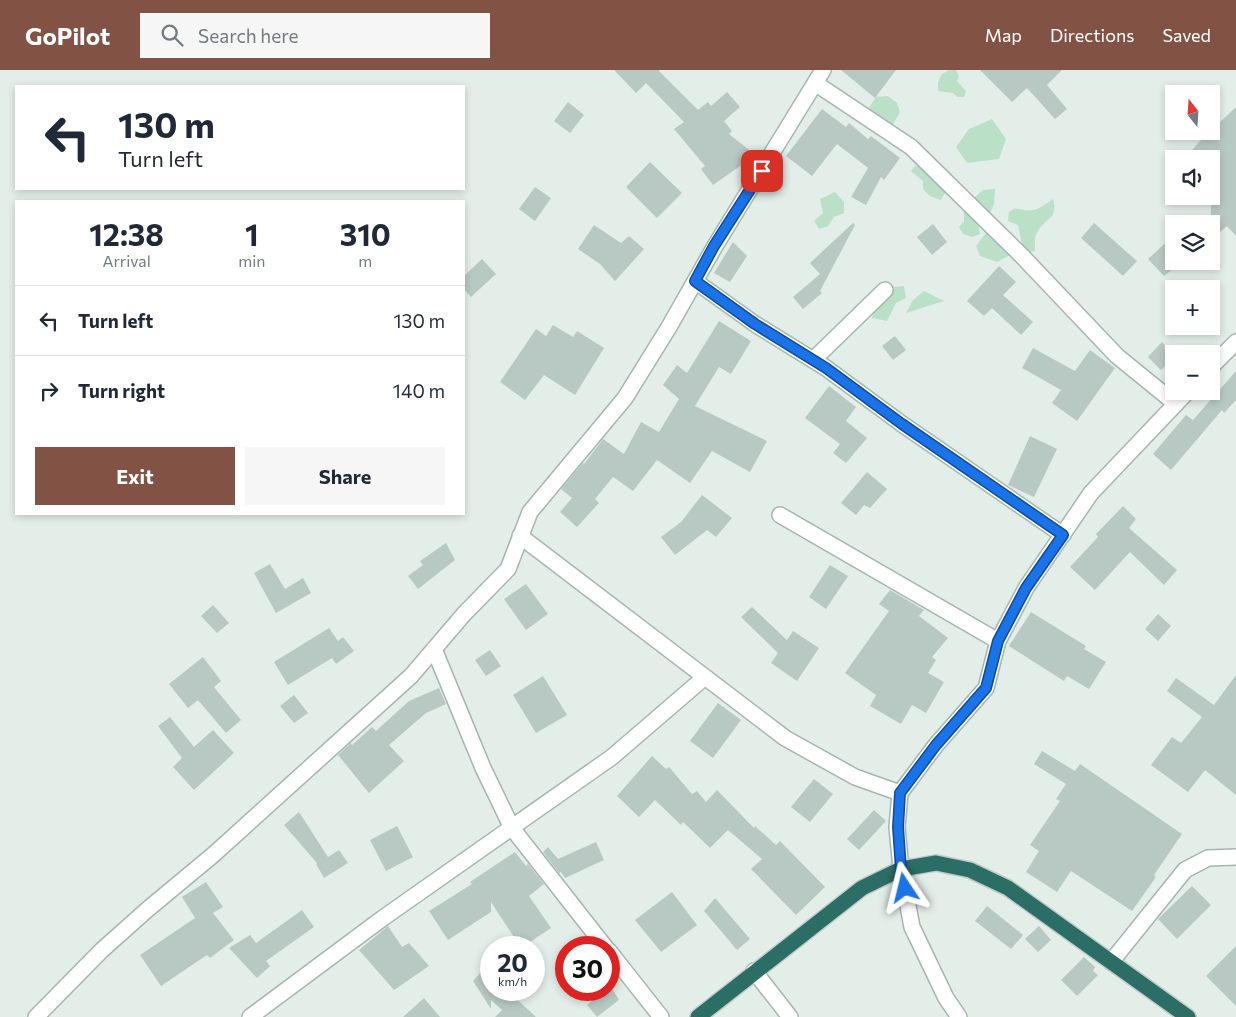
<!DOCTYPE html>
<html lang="en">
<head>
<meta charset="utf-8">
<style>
	body { margin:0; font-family:Commissioner,sans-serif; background:#f6f6f7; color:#1f2937; height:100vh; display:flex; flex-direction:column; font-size:19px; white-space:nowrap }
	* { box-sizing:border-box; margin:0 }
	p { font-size:16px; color:#747a83 }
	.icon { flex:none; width:28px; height:28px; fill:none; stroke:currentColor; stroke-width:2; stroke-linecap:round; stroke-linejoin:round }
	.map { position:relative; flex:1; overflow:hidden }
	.panel { position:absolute; left:15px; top:130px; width:450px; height:315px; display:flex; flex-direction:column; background:#fff; border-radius:0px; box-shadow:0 2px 8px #0003 }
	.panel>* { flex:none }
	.hud { position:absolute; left:15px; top:15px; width:450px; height:105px; border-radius:0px; box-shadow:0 2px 8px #0003; background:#fff; color:#1f2937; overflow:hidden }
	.needle { width:32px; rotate:343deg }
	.buttons { position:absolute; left:1165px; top:15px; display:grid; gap:10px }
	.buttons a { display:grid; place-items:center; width:55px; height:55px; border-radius:0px; background:#fff; box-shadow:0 2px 8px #0003; font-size:25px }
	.speed { position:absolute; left:480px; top:866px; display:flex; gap:10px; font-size:25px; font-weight:700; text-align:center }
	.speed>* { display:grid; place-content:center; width:65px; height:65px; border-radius:50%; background:#fff; box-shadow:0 2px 8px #0003; line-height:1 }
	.speed small { font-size:12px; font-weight:400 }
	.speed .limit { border:8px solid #d22; background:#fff; color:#111 }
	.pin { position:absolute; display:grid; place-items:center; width:42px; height:42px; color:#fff; margin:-21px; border-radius:10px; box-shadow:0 2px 8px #0006 }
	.me { position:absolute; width:55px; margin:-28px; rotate:350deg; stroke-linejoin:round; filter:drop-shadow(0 0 4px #0008) }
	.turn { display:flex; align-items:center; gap:18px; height:105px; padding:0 20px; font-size:22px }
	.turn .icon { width:65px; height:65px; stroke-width:2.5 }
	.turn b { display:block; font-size:35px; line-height:42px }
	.eta { display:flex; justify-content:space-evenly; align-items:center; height:85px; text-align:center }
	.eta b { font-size:30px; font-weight:700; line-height:35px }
	.button { display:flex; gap:10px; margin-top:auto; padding:10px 20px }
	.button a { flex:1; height:58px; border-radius:0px; background:#825344; color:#fff; font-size:20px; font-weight:700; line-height:58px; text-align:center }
	.button a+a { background:#f6f6f7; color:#1f2937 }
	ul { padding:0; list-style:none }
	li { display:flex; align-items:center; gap:15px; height:70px; padding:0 20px; border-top:1px solid #e0e1e3 }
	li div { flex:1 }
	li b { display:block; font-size:19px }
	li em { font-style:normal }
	header { display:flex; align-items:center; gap:30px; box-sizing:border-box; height:70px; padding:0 25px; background:#825344; color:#fff }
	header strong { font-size:24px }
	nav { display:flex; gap:28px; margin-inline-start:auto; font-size:18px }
	.search { width:350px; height:45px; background:#f6f6f7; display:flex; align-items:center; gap:12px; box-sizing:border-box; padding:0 18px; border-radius:0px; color:#747a83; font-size:19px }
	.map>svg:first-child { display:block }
	.green { fill:#bae0c7 }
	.building { fill:#b8c9c3 }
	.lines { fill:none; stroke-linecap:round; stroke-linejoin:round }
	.street-casing { stroke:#a5b6b1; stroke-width:18 }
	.highway-casing { stroke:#c1cac8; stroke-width:18 }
	.street { stroke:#fff; stroke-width:15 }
	.highway { stroke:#2b6e65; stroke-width:15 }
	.route-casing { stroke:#114b97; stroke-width:12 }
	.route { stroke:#1a73e8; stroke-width:9 }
</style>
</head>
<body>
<header>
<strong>GoPilot</strong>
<div class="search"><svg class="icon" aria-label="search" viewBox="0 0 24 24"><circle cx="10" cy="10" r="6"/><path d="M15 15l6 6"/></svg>Search here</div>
<nav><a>Map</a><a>Directions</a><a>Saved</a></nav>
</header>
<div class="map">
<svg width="1236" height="947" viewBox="0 0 1236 947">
	<rect width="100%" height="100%" fill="#e3eee9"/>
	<!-- green -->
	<path class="green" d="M949,0h7l3,6 -2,5 9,10 -2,6h-7l-4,-4 -15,-2v-9l4,-8z
		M888,26l9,7 3,9 -7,12 -7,7 -18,-22 8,-12z
		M992,49l14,20 -7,20 -32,4 -11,-16 13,-18z
		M932,91l12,6 2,24 -5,9 -11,-4 -7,-7v-8l-12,-10 4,-5 8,1z
		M995,119l-1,15 -4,9 -9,-7 -7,-8 9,-8z
		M835,122l9,10v11l-10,4 -6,9 -9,3 -5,-8 9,-8 -3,-14z
		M1053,129c5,20 -6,18 -15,32 -4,6 -3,13 -3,20l-10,2 -4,-13 -3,-15 -10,-4 1,-9 6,-4c18,5 23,2 38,-9z
		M964,140h7l7,13 2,11 -8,3 -9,-3 -4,-7 5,-5z
		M1002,159l10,7 -2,19 -13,7 -17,-6 -4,-10 12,-16z
		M904,216l2,12 -10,5 -9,18 -15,-3 3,-12 14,-11 5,-8z
		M924,221l20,10 -38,12 7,-13z"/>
	<!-- building -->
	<path class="building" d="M614,0h46l-1,1 39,39 10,-8 3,4 16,-14 13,15 -16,14 8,10 -3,3 24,19 -7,9 -33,23 -12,-16 4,-3 -31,-37 10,-7 -38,-39 -10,10z
		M841,0h55l-21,28z
		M980,0h82l-15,15 20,24 -12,10 -28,-31 -15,14z
		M568,32l16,13 -14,18 -16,-12z
		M1236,37v129l-9,-10 -16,14v-81h-26l13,-16z
		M822,39l24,18 3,-4 19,16 3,-3 29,22 -16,22 -3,-3 -15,28 -15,-8 17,-29 -31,-24 -25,32 -26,-20z
		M650,92l32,31 -25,25 -31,-31z
		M535,117l16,11 -16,23 -16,-12z
		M853,153l2,2 -35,66 2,2 -19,16 -10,-12 27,-23 -10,-11z
		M1094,153l43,38 -14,15 -42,-38z
		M933,154l14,18 -15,13 -15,-18z
		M594,155l27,18 8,-7 15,13 -29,32 -15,-17 -22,-15z
		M1174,165v33l-10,8 -16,-17z
		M733,172l14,14 -17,26 -16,-9z
		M482,189l14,15 -25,23 -7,-8v-13z
		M999,196l17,16 -13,13 30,27 -12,13 -29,-27 -8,8 -17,-15z
		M719,251l32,20 -20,33 -12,-7 -24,39 72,35 -17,31 -38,-21 -22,32 -33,-23 -24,31 -20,-14 -18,22 4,4 -22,24 -17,-15 12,-14 -11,-9 22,-26 1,1 19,-25 21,15 17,-32 18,10 20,-33 -16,-14 14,-20 10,8z
		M553,255l20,12 4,-6 27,17 -29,47 -31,-20 -19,25 -25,-18 36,-53 10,7z
		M895,266l11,14 -13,10 -11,-14z
		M1162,272l12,12v3l-13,13 -13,-13z
		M1033,278l42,23 15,-21 25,18 -38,53 -25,-18 9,-13 -39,-22z
		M1236,301v29l-12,13 -2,-3 -51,60 -18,-16 33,-39 7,5z
		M829,316l27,21 -10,14 21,17 -21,25 -13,-10 7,-9 -35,-26z
		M1030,366l27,13 -23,48 -26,-12z
		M867,402l20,17 -17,19 -6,-3 -8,10 -15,-12z
		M702,425l30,23 -16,19 -9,-7 -32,25 -14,-18 20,-15z
		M1123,436l13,13 -7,9 48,42 -13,15 -34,-33 -35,38 -25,-23 28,-30 -2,-3z
		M446,473l9,17 -37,29 -10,-13 15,-11 -3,-4z
		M270,494l15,25 18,-11 8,15 -35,20 -22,-40z
		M830,495l18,11 -22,33 -17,-12z
		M526,514l22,30 -22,16 -22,-31z
		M890,520l34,20 -5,6 29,22 -16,19 4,3 -8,13 16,9 -18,31 -14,-8 -11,19 -31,-18 6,-11 -31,-22 44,-62 -10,-7z
		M213,535l16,18 -12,10 -16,-17z
		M752,537l35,33 6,-9 26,17 -22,33 -26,-18 7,-10 -37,-36z
		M1031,542l55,34 -2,3 22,13 -17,27 -22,-13 -3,5 -55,-35z
		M1158,544l13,12 -13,15 -13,-12z
		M329,558l9,13 5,-4 11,14 -18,13 -4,-6 -44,27 -14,-23z
		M490,580l11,16 -15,10 -11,-16z
		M203,587l18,24 -7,6 27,33 -15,13 -28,-33 -10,8 -19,-24z
		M1236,605v120l-31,-25 -17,22 -37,-27 21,-28 9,6 21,-26 -35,-26 9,-13 38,27z
		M543,606l24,39 -31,18 -23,-38z
		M439,618l7,16 -20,9 -37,32 15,16 -35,32 -31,-38 13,-12 1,2 20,-18 4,4 33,-30z
		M294,625l14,18 -14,10 -14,-17z
		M718,633l23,17 -28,38 -23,-17z
		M170,647l24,30 19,-17 21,23 -40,37 -21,-23 9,-9 -24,-32z
		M1042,681l33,20 5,-7 102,70 -28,41 2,2 -24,34 -61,-40 -14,21 -31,-20 13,-21 -9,-6 30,-44 -4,-2 10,-15 -32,-20z
		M652,686l14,13 3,-2 23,27 5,-3 9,11 11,-12 37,38 1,-2 21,19 4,-4 45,46 -29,28 -45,-46 11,-10 -34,-29 -18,18 -27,-26 -2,3 -26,-25 -16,17 -22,-21z
		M814,709l19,15 -23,28 -19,-15z
		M874,740l12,11 -27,29 -12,-11z
		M299,742l29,45 11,-7 9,13 -24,15 -8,-14 1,-1 -33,-38z
		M397,756l16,31 -27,14 -16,-31z
		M596,772l8,18 -39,18 -4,-6 -2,1 -16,-21 5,-5 10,12z
		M515,782l11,14 2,-2 16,20 -15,12 22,32 -30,20 -30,-46v10l-43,28 -19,-29 43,-27 -2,-2z
		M206,812l17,25 -10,6 21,27 -24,18 -3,-3 -46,31 -21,-31 55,-37 -13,-21z
		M1192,816l19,19 -34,34 -19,-20z
		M672,822l25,33 -36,27 -26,-32z
		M715,828l35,41 -13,11 -33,-39z
		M987,836l36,29 -12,14 -36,-28z
		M302,840l12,17 -48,34 4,5 -13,12 -28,-30 21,-13 6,8z
		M388,856l14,21 7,-4 20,23 -35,24 -35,-40z
		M1039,856l12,14 -13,12 -13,-13z
		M1236,876v60l-30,-30z
		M1084,887l11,10 -2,4 5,4 -21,21 -16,-16z
		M491,891v29h16l29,27h-41l7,-7 -11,-10v9l-18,-28z
		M610,915l9,15 -22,17 -10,-12 17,-15h5z
		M424,928l16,19h-37z"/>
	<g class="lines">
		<!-- street casing -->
		<g class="street-casing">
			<path id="street" d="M815,13l96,64 111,109 95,100 59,48
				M695,211l60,43 71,44 76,56 161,111
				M813,290l72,-70
				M1211,297l25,-25
				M780,445l218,126
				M520,466l265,202 70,39 45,16
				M434,579l49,119 29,60 94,120
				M609,881l52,66
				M1111,892l74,-92 23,-12 28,-1
				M754,901l36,46
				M36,947l66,-67 46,-41 65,-54 198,-179 53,-62 44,-45 22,-57 95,-114 44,-71 46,-81 108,-176
				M250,947l133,-99 229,-161 93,-80
				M959,947l-13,-19 -34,-71 -11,-58 -4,-42 3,-34 36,-48 50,-57 12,-47 28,-53 65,-95 97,-102"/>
		</g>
		<!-- highway casing -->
		<g class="highway-casing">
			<path id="highway" d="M698,947l164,-129 39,-19 35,-6 34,7 38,18 180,129"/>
		</g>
		<!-- street -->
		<use href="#street" class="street"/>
		<!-- highway -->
		<use href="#highway" class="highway"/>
	</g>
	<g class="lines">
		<!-- route casing -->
		<g class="route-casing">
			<path id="route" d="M762,101l-48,75 -19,35 60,43 71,44 76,56 161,111 -37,53 -28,53 -12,47 -50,57 -36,48 -2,34 3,42 4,19"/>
		</g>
		<!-- route -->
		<use href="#route" class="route"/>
	</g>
</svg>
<div class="buttons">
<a><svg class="needle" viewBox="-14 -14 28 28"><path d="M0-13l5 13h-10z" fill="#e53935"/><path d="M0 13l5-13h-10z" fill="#747a83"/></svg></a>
<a><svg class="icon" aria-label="sound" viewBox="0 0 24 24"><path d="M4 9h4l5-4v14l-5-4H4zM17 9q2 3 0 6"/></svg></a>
<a><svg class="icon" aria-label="layers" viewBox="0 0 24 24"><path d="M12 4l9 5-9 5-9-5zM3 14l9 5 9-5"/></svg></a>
<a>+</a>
<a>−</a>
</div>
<div class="speed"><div>20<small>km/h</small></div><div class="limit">30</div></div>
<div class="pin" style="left:762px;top:101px;background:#d93025"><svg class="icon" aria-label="arrive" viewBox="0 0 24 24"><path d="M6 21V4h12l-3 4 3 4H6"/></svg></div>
<svg class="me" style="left:905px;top:818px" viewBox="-20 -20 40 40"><path d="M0-17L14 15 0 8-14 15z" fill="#1a73e8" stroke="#fff" stroke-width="4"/></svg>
<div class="hud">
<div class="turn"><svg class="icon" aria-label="left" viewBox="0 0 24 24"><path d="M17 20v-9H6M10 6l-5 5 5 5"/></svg><div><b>130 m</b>Turn left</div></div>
</div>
<section class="panel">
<div class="eta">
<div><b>12:38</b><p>Arrival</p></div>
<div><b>1</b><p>min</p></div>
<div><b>310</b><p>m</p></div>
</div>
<ul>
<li><svg class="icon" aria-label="left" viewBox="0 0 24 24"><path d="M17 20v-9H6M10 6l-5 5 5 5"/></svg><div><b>Turn left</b></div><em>130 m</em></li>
<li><svg class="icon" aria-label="right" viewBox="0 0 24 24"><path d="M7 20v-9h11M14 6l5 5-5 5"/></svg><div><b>Turn right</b></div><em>140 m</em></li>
</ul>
<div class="button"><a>Exit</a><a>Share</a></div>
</section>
</div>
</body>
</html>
